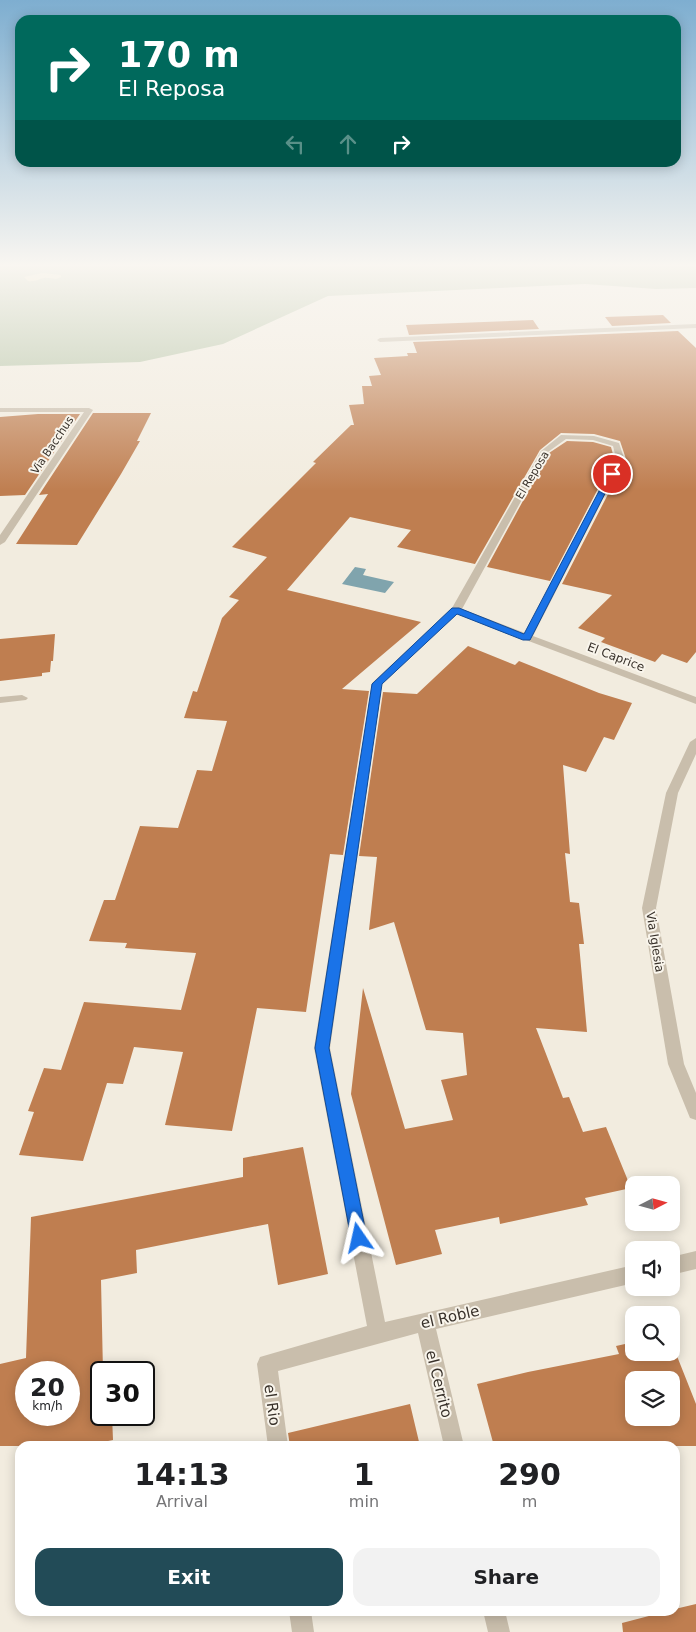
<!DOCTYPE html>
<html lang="en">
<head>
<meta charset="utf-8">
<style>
	body { margin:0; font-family:"DejaVu Sans",sans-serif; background:#f2f2f2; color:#202124; height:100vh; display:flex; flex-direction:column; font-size:19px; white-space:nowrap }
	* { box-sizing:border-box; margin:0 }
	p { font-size:16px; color:#757577 }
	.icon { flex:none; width:28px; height:28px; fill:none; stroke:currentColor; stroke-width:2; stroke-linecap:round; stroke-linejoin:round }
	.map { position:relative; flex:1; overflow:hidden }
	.side { position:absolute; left:15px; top:1441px; width:665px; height:175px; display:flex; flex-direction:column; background:#fff; border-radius:15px; box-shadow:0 2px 12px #0003 }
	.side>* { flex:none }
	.top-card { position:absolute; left:15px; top:15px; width:666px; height:152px; border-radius:15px; box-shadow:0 2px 12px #0003; background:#00695c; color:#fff; overflow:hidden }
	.needle { width:32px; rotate:84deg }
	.tools { position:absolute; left:625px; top:1176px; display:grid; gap:10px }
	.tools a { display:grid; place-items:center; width:55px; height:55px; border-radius:10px; background:#fff; box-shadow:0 2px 12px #0003; font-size:25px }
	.speed { position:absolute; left:15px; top:1361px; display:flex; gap:10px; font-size:25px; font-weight:700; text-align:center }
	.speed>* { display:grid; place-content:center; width:65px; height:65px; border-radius:50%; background:#fff; box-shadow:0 2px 12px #0003; line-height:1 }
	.speed small { font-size:12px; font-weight:400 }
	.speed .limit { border:2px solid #111; border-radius:8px; background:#fff; color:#111 }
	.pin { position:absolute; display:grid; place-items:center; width:42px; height:42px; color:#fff; margin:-21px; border:2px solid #fff; border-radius:50%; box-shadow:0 1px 5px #0007 }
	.me { position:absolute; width:55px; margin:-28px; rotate:349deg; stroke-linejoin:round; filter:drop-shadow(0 0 4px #0008) }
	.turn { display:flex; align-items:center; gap:18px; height:105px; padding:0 20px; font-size:22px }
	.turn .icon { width:65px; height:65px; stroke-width:2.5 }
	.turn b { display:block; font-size:35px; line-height:42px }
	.lanes { display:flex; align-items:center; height:48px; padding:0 20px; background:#0003; justify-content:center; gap:25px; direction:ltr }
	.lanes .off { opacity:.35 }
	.eta { display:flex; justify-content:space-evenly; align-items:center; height:85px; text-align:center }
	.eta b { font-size:30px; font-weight:600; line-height:35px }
	.cta { display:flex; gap:10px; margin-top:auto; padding:10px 20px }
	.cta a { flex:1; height:58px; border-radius:15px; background:#224b57; color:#fff; font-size:20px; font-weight:600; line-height:58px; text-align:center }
	.cta a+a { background:#f2f2f2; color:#202124 }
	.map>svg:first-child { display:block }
	.green { fill:#b0c0a0 }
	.sand { fill:#ebe2b8 }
	.water { fill:#80a4ad }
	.building { fill:#bf7e50; fill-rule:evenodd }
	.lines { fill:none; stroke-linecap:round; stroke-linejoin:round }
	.minor { fill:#c9beac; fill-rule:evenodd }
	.route { fill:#1a73e8; stroke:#114b97 }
	.labels { text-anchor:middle; stroke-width:4; stroke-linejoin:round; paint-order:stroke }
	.far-street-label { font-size:11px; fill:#38312a; stroke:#f9f5ec }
	.street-label { font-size:12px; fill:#38312a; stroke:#f9f5ec }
	.near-street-label { font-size:15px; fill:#38312a; stroke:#f9f5ec }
</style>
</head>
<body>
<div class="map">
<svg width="696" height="1632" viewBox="0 0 696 1632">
	<rect width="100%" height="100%" fill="#f2ecdf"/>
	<!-- green -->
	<path class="green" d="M0,263h696v25l-40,1 -71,-5 -257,12 -105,48 -83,18 -140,4z"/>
	<!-- sand -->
	<path class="sand" d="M42,273l19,2v2c-7,4 -10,0 -17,1 -6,1 -8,4 -16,3l-4,-4z"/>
	<!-- water -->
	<path class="water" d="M355,567l11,2 -3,6 31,7 -9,11 -43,-9z"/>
	<!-- building -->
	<path class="building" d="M663,315l8,8 -59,3 -7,-9z
		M533,320l6,9 -130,6 -3,-10z
		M678,331l18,17v304l-9,11 -25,-9 -7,8 -54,-20 4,-4 -27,-10 34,-33 -50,-11 64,-125 -6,-18 -26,-7 -33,-1 -21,17 -65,114 -78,-17 14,-17 -61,-13 -63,73 134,32 -79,67 27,2 -26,164 -13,-1 -24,158 -49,-4 -25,123 -67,-6 18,-73 -49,-5 -11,37 -16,-1 -24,78 -64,-6 15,-43 -6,-1 16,-43 17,2 23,-68 97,8 15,-57 -71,-5 2,-5 -38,-2 15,-41h11l25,-74 38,2 19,-58 15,1 15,-50 -43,-3 9,-27 4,1 25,-74 17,-18 -10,-3 38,-40 -35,-10 84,-84 -3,-1 38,-37h3l-5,-20 15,-1 -2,-18h10l-3,-10 12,-1 -7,-17 34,-2 -1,-3h10l-4,-11z
		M93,413h58l-14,28h3l-19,33 -44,71 -61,-1 32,-50 -9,1z
		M38,414h42l-55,81 -25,1v-79z
		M567,441l26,1 18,5 3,11 -64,123 -63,-14 62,-114z
		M55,634l-2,27h-2l-1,11 -8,1v3l-42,5v-42z
		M468,646l47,19 4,-4 80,32 33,10 -18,37 -10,-3 -18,35 -23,-7 7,89 -5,-1 5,49 9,1 5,41h-5l8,88 -51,-4 27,70 6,-1 14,35 23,-5 25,61 -46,10 3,7 -88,19 -1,-7 -64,13 7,24 -46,11 -45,-171 12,-106 42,141 48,-9 -12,-40 26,-5 -4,-42 -37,-3 -32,-108 -25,8 8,-73 -18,-1 24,-164 34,2z
		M303,1147l25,127 -50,11 -10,-61 -132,26 1,23 -36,7 2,92h-2v43h11l1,25 -29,6h-84v-82l26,-6 5,-141 212,-40v-19zM26,1372h43v43h-43z
		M671,1341l25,63v42h-202l-17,-62 51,-12 91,-18 -3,-8 18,-4v10h37zM634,1380h37v38h-37z
		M410,1404l10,42h-130l-2,-13z
		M696,1604v28h-73l-1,-9 46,-12h7v-2z"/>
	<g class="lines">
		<!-- minor -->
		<path class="minor" d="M696,324v4l-316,14 -3,-2 3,-2z
			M0,408h89l4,2 -88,132 -5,3v-10l84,-123h-84z
			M561,435l33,1 25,7 5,15 -91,178 163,61v7l-239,-90 -75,70 -52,364 55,274 249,-57v18l-198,46 28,117h-20l-26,-113 -140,38 10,75h-20l-11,-82 3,-7 107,-31 -53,-278 58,-365 80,-75 89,-157zM566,439l27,1 20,6 3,12 -91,175 -63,-24 86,-157z
			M22,695l6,3 -2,2 -26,3v-6z
			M696,738v16l-18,39 -22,115 28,156 12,29v27l-6,-2 -22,-54 -26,-156 24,-115 24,-51z
			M696,1251v18l-25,6v-18z
			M289,1611h22l3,21h-22z
			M483,1611h22l5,21h-22z"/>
	</g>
	<!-- sky -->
	<linearGradient id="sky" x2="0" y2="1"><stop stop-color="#7eaed0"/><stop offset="0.54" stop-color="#f9f6f1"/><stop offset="1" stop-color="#f9f6f1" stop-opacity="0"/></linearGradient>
	<rect width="696" height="491" fill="url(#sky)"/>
	<!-- route -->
	<path class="route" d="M612,472l3,2 -85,166h-7l-66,-26 -75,70 -53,364 38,190 -2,6 -6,2 -6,-2 -2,-6 -36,-190 57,-364 80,-76h7l65,26 84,-160z"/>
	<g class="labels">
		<!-- far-street labels -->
		<g class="far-street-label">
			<text transform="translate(52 445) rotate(-56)" y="4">Via Bacchus</text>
			<text transform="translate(532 475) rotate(-59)" y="4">El Reposa</text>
		</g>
		<!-- street labels -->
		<g class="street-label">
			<text transform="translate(616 657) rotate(21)" y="4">El Caprice</text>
			<text transform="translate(655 942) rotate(81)" y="4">Via Iglesia</text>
		</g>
		<!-- near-street labels -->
		<g class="near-street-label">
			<text transform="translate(450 1317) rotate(-13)" y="5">el Roble</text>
			<text transform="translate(439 1384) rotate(76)" y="5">el Cerrito</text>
			<text transform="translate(272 1405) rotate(82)" y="5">el Rio</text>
		</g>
	</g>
</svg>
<div class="tools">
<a><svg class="needle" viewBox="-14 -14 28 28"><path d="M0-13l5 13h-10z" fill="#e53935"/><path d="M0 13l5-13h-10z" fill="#757577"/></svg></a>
<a><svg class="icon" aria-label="sound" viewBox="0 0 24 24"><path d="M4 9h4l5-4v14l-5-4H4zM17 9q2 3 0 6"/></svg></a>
<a><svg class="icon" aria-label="search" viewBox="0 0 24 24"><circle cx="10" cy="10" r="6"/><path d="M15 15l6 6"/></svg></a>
<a><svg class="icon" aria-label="layers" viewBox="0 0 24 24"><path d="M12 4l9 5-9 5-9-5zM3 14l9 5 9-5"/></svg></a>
</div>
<div class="speed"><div>20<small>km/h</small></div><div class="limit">30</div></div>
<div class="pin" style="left:612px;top:474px;background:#d93025"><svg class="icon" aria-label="arrive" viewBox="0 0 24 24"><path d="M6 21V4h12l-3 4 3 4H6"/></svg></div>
<svg class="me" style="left:359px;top:1238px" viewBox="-20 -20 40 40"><path d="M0-17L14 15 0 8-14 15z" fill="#1a73e8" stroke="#fff" stroke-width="4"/></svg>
<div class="top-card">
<div class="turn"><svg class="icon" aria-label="right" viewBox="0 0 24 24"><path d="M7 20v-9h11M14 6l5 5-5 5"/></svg><div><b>170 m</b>El Reposa</div></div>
<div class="lanes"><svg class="icon off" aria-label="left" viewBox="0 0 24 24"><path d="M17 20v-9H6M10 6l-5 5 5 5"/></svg><svg class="icon off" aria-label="ahead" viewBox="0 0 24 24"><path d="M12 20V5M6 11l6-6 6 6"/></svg><svg class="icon" aria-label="right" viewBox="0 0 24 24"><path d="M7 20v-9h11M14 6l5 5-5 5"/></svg></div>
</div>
<section class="side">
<div class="eta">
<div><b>14:13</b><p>Arrival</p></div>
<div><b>1</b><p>min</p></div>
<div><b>290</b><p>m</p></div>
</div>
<div class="cta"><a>Exit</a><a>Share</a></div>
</section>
</div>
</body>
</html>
